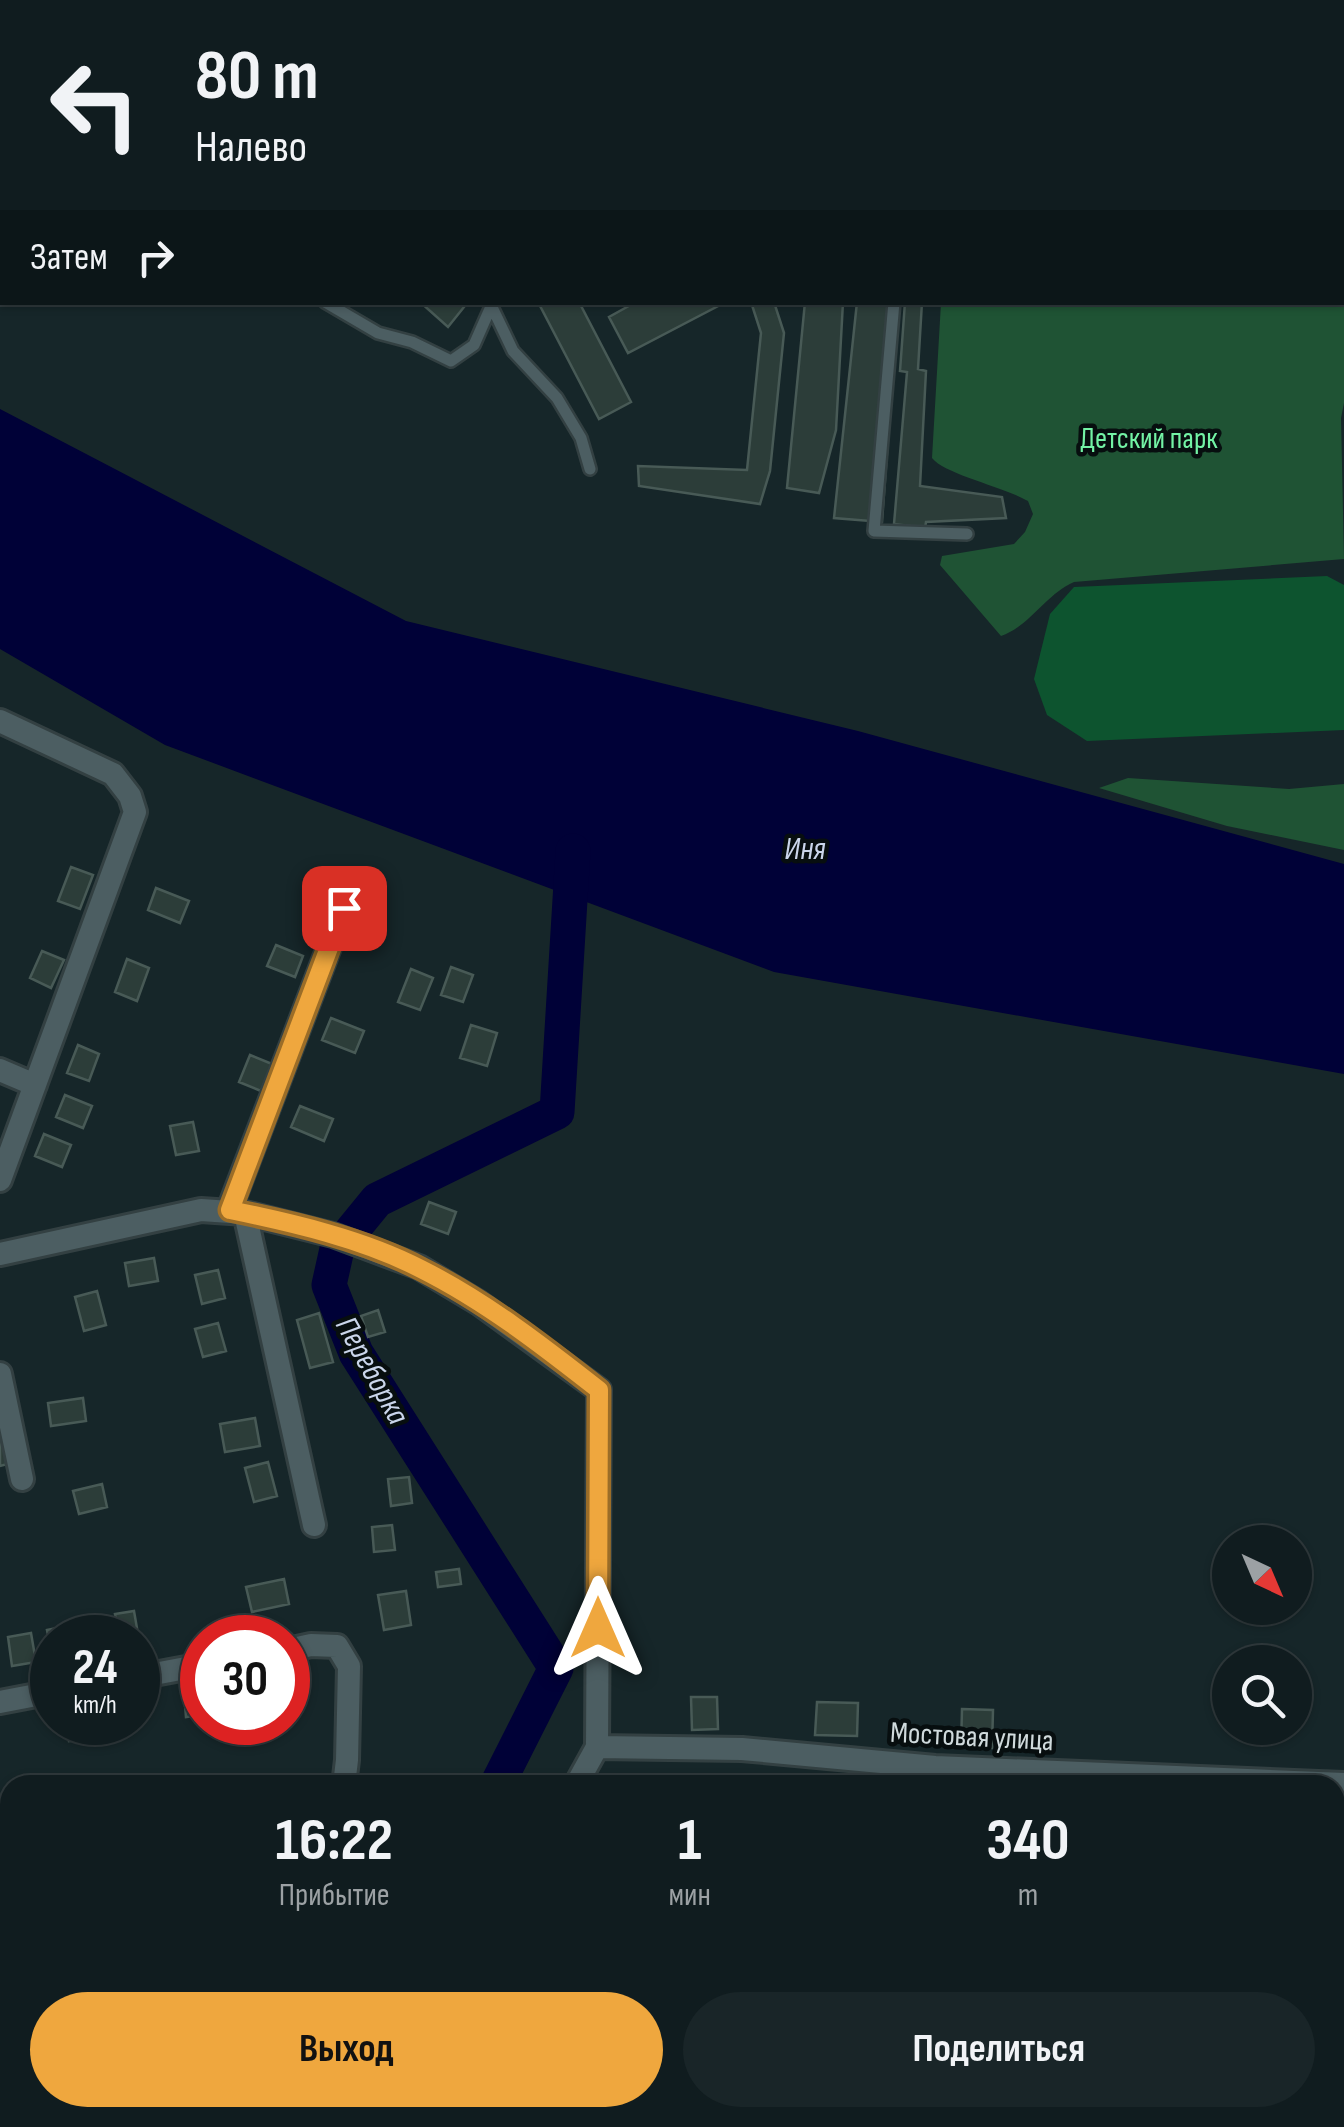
<!DOCTYPE html>
<html lang="ru">
<head>
<meta charset="utf-8">
<style>
	body { margin:0; font-family:"Sofia Sans Condensed",sans-serif; background:#192528; color:#f1f3f6; height:100vh; display:flex; flex-direction:column; font-size:38px; white-space:nowrap }
	* { box-sizing:border-box; margin:0 }
	p { font-size:32px; color:#9ca1a4 }
	.icon { flex:none; width:55px; height:55px; fill:none; stroke:currentColor; stroke-width:2; stroke-linecap:round; stroke-linejoin:round }
	.map { position:relative; flex:1; overflow:hidden }
	.panel { position:absolute; left:0px; top:1775px; width:1345px; height:352px; display:flex; flex-direction:column; background:#101c1f; border-radius:30px 30px 0 0; box-shadow:0 2px 8px #0004,0 0 0 2px #303a3d }
	.panel>* { flex:none }
	.hud { position:absolute; left:0px; top:0px; width:1345px; height:305px; box-shadow:0 2px 8px #0004,0 0 0 2px #303a3d; background:#101c1f; color:#f1f3f6; overflow:hidden }
	.needle { width:65px; rotate:136deg }
	.buttons { position:absolute; left:1212px; top:1525px; display:grid; gap:20px }
	.buttons a { display:grid; place-items:center; width:100px; height:100px; border-radius:50%; background:#101c1f; box-shadow:0 2px 8px #0004,0 0 0 2px #303a3d; font-size:50px }
	.speed { position:absolute; left:30px; top:1615px; display:flex; gap:20px; font-size:50px; font-weight:700; text-align:center }
	.speed>* { display:grid; place-content:center; width:130px; height:130px; border-radius:50%; background:#101c1f; box-shadow:0 2px 8px #0004,0 0 0 2px #303a3d; line-height:1 }
	.speed small { font-size:25px; font-weight:400 }
	.speed .limit { border:15px solid #d22; background:#fff; color:#111 }
	.pin { position:absolute; display:grid; place-items:center; width:85px; height:85px; color:#fff; margin:-42px; border-radius:20px; box-shadow:0 5px 15px #0006 }
	.me { position:absolute; width:110px; margin:-55px; rotate:0deg; stroke-linejoin:round; filter:drop-shadow(0 0 8px #0008) }
	.turn { display:flex; align-items:center; gap:35px; height:210px; padding:0 30px; font-size:45px }
	.turn .icon { width:130px; height:130px; stroke-width:2.5 }
	.turn b { display:block; font-size:70px; line-height:85px }
	.then { display:flex; align-items:center; height:95px; padding:0 30px; background:#0003; gap:20px; font-size:38px }
	.eta { display:flex; justify-content:space-evenly; align-items:center; height:170px; text-align:center }
	.eta b { font-size:60px; font-weight:700; line-height:70px }
	.action { display:flex; gap:20px; margin-top:auto; padding:20px 30px }
	.action a { flex:1; height:115px; border-radius:60px; background:#efa73e; color:#111; font-size:40px; font-weight:700; line-height:115px; text-align:center }
	.action a+a { background:#192528; color:#f1f3f6 }
	.map>svg:first-child { display:block }
	.green { fill:#0d542f }
	.forest { fill:#1f5334 }
	.water { fill:#000137 }
	.lines { fill:none; stroke-linecap:round; stroke-linejoin:round }
	.river { stroke:#000137; stroke-width:35 }
	.building { fill:#2c3d39; stroke:#485a56; stroke-width:2.5 }
	.lane-casing { stroke:#334042; stroke-width:16 }
	.street-casing { stroke:#334042; stroke-width:28 }
	.lane { stroke:#4c5e62; stroke-width:11 }
	.street { stroke:#4c5e62; stroke-width:22 }
	.route-casing { stroke:#9b6d28; stroke-width:25 }
	.route { stroke:#efa73e; stroke-width:18 }
	.labels { text-anchor:middle; stroke-width:9; stroke-linejoin:round; paint-order:stroke }
	.park-label { font-size:30px; fill:#73f3a5; stroke:#070e0f }
	.street-label { font-size:30px; fill:#d0dadc; stroke:#070e0f }
	.water-label { font-size:32px; font-style:italic; fill:#cad5ea; stroke:#070e0f }
</style>
</head>
<body>
<div class="map">
<svg width="1344" height="2127" viewBox="0 0 1344 2127">
	<rect width="100%" height="100%" fill="#162629"/>
	<!-- green -->
	<path class="green" d="M1327,576l17,9v145l-257,11 -40,-26 -13,-36 16,-65 24,-27z"/>
	<!-- forest -->
	<path class="forest" d="M990,0h354v403l-3,15 3,141 -270,23c-28,12 -44,44 -73,54l-61,-71 2,-9 72,-12 11,-12 8,-18 -5,-13c-24,-14 -84,-27 -96,-43l9,-155 401,-1v-300h-353z
		M1128,778l161,11 55,-5v66l-117,-24 -128,-38z"/>
	<!-- water -->
	<path class="water" d="M0,409l406,212 452,110 486,133v210l-570,-102 -609,-227 -165,-96z"/>
	<g class="lines">
		<!-- river -->
		<path class="river" d="M497,1785l59,-117 -200,-315 -27,-68 8,-36 40,-49 180,-88 16,-261
			M315,2127l6,-9"/>
	</g>
	<!-- building -->
	<path class="building" d="M527,0h65l1,2h-64z
		M420,302h48l-20,25z
		M538,302h41l52,100 -32,17z
		M636,302h85l1,2 -94,49 -19,-36z
		M751,302h23l10,31 -14,138 -10,33 -121,-18 -1,-20 109,4 14,-137z
		M805,302h38l-7,128 -17,63 -32,-5z
		M857,302h41l-16,220 -48,-4z
		M905,302h17l-4,67 8,2 -6,115 82,11 4,21 -80,4 -1,6 -31,-4 13,-152 -7,-1z
		M71,867l22,8 -13,34 -22,-8z
		M156,888l33,13 -9,22 -32,-13z
		M276,945l27,11 -8,21 -28,-11z
		M42,951l22,9 -13,28 -21,-10z
		M127,959l22,9 -12,33 -22,-9z
		M451,967l22,8 -10,27 -22,-7z
		M411,969l22,9 -13,32 -22,-8z
		M331,1018l33,13 -9,22 -33,-13z
		M471,1025l26,8 -10,33 -27,-8z
		M78,1045l21,9 -10,27 -22,-8z
		M250,1055l22,9 -11,27 -22,-9z
		M65,1095l27,11 -9,22 -27,-11z
		M300,1106l33,13 -9,22 -33,-14z
		M193,1122l6,29 -23,4 -6,-29z
		M44,1134l27,11 -9,22 -27,-11z
		M429,1202l27,10 -8,22 -27,-10z
		M154,1258l4,23 -29,5 -4,-23z
		M218,1270l7,28 -23,6 -7,-29z
		M97,1291l9,34 -22,6 -9,-34z
		M378,1310l7,22 -17,5 -7,-21z
		M319,1313l14,49 -23,6 -13,-48z
		M218,1323l8,28 -23,6 -8,-28z
		M83,1398l3,23 -35,5 -3,-23z
		M255,1418l5,28 -35,6 -5,-28z
		M10,1439l5,23 -15,4v-24z
		M268,1462l9,34 -23,6 -9,-34z
		M409,1477l3,26 -21,3 -3,-27z
		M102,1484l5,23 -28,7 -6,-23z
		M392,1525l3,25 -21,2 -2,-25z
		M459,1569l2,15 -23,3 -2,-15z
		M284,1579l5,25 -37,8 -6,-25z
		M406,1591l5,34 -27,5 -6,-35z
		M134,1611l4,23 -18,4 -5,-24z
		M101,1619l5,19h-22l-4,-13z
		M67,1626l3,12h-18v18l-5,-26z
		M31,1633l5,29 -24,4 -4,-29z
		M299,1668l5,29 -16,3v-30z
		M202,1691v24l-16,2 -2,-24z
		M691,1697h26l1,32 -26,1z
		M817,1702l41,1 -1,33 -42,-1z
		M962,1709l31,1 -1,38 -31,-1z
		M66,1722h30l2,15 -29,4z
		M421,2118h53l2,9h-54z
		M517,2118h33l1,9h-32z
		M591,2118h31v9h-30z
		M651,2118h24l1,9h-24z
		M695,2118h31v9h-30z
		M751,2118h27l1,9h-28z
		M806,2118h28l1,9h-27z
		M871,2118h32v9h-31z
		M1010,2118h35v9h-35z
		M1056,2118h24v9h-24z
		M1110,2118h30v9h-29z
		M1268,2118h35l1,9h-36z"/>
	<g class="lines">
		<!-- lane casing -->
		<g class="lane-casing">
			<path id="lane" d="M804,0l2,2
				M1335,0l2,2
				M121,2l5,-2
				M943,2v-2
				M1342,14l2,3
				M325,302l53,31 34,9 39,19 23,-16 19,-43
				M894,302l-20,229 93,3
				M492,307l21,44 44,47 24,40 9,31"/>
		</g>
		<!-- street casing -->
		<g class="street-casing">
			<path id="street" d="M0,721l113,53 17,22 5,16 -135,368
				M0,1070l35,15
				M229,1210l115,-302
				M245,1213l69,312
				M0,1254l201,-44 44,3 88,22 86,32 60,36 120,87 -2,357 -21,38
				M0,1374l22,105
				M288,1650l23,-5 26,1 12,20 -2,94 -3,25
				M138,1677l64,-12
				M0,1702l52,-10
				M597,1747l145,2 193,18 409,17
				M0,1943l10,-2
				M509,2118v9
				M261,2127l3,-9"/>
		</g>
		<!-- lane -->
		<use href="#lane" class="lane"/>
		<!-- street -->
		<use href="#street" class="street"/>
	</g>
	<g class="lines">
		<!-- route casing -->
		<g class="route-casing">
			<path id="route" d="M344,908l-114,302c63,13 133,29 191,59 64,32 122,77 178,121l-1,238"/>
		</g>
		<!-- route -->
		<use href="#route" class="route"/>
	</g>
	<g class="labels">
		<!-- park labels -->
		<g class="park-label">
			<text x="1149" y="448">Детский парк</text>
		</g>
		<!-- street labels -->
		<g class="street-label">
			<text transform="translate(972 1736) rotate(3)" y="10">Мостовая улица</text>
		</g>
		<!-- water labels -->
		<g class="water-label">
			<text x="805" y="859">Иня</text>
			<text transform="translate(373 1370) rotate(61)" y="11">Переборка</text>
		</g>
	</g>
</svg>
<div class="buttons">
<a><svg class="needle" viewBox="-14 -14 28 28"><path d="M0-13l5 13h-10z" fill="#e53935"/><path d="M0 13l5-13h-10z" fill="#9ca1a4"/></svg></a>
<a><svg class="icon" aria-label="search" viewBox="0 0 24 24"><circle cx="10" cy="10" r="6"/><path d="M15 15l6 6"/></svg></a>
</div>
<div class="speed"><div>24<small>km/h</small></div><div class="limit">30</div></div>
<div class="pin" style="left:344px;top:908px;background:#d93025"><svg class="icon" aria-label="arrive" viewBox="0 0 24 24"><path d="M6 21V4h12l-3 4 3 4H6"/></svg></div>
<svg class="me" style="left:598px;top:1628px" viewBox="-20 -20 40 40"><path d="M0-17L14 15 0 8-14 15z" fill="#efa73e" stroke="#fff" stroke-width="4"/></svg>
<div class="hud">
<div class="turn"><svg class="icon" aria-label="left" viewBox="0 0 24 24"><path d="M17 20v-9H6M10 6l-5 5 5 5"/></svg><div><b>80 m</b>Налево</div></div>
<div class="then">Затем<svg class="icon" aria-label="right" viewBox="0 0 24 24"><path d="M7 20v-9h11M14 6l5 5-5 5"/></svg></div>
</div>
<section class="panel">
<div class="eta">
<div><b>16:22</b><p>Прибытие</p></div>
<div><b>1</b><p>мин</p></div>
<div><b>340</b><p>m</p></div>
</div>
<div class="action"><a>Выход</a><a>Поделиться</a></div>
</section>
</div>
</body>
</html>
